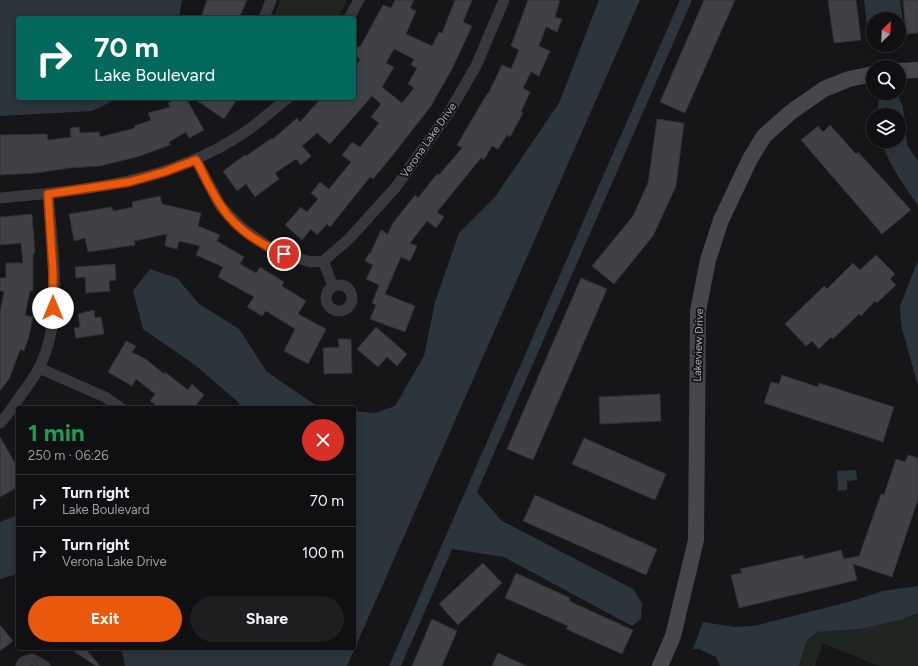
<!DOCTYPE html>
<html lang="en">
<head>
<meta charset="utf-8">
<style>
	body { margin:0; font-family:Figtree,sans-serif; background:#1e1e20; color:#f1f3f6; height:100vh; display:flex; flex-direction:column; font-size:15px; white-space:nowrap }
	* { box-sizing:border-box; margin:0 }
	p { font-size:13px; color:#9c9d9f }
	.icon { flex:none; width:22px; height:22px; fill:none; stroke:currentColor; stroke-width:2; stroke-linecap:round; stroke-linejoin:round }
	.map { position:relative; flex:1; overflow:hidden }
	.sheet { position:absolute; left:16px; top:406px; width:340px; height:244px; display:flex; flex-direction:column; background:#101012; border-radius:4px; box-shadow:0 2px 10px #0003,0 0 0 1px #303032 }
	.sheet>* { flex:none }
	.top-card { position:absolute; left:16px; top:16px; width:340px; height:84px; border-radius:4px; box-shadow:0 2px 10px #0003,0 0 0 1px #303032; background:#00695c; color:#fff; overflow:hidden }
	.needle { width:26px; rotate:24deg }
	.buttons { position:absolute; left:866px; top:12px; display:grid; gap:8px }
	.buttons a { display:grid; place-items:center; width:40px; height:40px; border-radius:50%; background:#101012; box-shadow:0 2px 10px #0003,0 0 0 1px #303032; font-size:20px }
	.pin { position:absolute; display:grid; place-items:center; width:34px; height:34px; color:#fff; margin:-17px; border:2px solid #fff; border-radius:50%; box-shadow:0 1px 4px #0007 }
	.me { position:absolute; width:44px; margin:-22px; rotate:0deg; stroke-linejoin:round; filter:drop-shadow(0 0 3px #0008) }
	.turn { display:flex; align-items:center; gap:14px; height:84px; padding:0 12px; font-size:18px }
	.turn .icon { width:52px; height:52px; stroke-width:2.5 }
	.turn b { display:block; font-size:28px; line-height:34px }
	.round { display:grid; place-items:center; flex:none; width:42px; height:42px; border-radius:21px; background:#1e1e20 }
	.overview { display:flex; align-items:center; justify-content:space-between; height:68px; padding:0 12px }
	h1 { font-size:24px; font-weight:700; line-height:30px; color:#1e9e55 }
	.cta { display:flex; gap:8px; margin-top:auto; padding:8px 12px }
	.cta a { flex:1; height:46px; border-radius:24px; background:#ea580c; color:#fff; font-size:16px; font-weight:700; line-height:46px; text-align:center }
	.cta a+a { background:#1e1e20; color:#f1f3f6 }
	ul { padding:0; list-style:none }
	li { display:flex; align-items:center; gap:12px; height:52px; padding:0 12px; border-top:1px solid #303032 }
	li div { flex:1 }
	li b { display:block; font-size:15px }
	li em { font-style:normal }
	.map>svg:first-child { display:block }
	.green { fill:#1e261f }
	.water { fill:#2c353c }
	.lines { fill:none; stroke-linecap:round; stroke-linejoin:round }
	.canal { stroke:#2c353c; stroke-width:11 }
	.building { fill:#404145; stroke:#303034; fill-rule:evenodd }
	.street { stroke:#37383d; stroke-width:11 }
	.secondary { stroke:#45474d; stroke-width:16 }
	.route-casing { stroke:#983908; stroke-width:10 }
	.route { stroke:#ea580c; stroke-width:7 }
	.labels { text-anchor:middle; stroke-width:3.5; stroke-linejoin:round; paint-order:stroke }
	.street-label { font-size:11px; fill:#a8adb8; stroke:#111113 }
</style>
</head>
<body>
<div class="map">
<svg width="918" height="666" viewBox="0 0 918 666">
	<rect width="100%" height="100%" fill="#161618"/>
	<!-- green -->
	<path class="green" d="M281,0h66l-9,18h-65z
		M918,613v53h-39l-56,-23 -8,23h-16l8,-26 10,-8 43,-3 40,-9z"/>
	<!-- water -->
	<path class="water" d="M0,0h182l-3,18h-161v80h101l-27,13 -92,5z
		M599,0h41l-293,666h-222l-4,-18h233v-237l21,2 20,-7 29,-50 11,-54 24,-69 36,-36 64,-94z
		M864,0h36l5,37 -6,6v-24h-26v18l-5,-4z
		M879,93h18l6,14 4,38 11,16v45c-14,-21 -29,-41 -37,-65h18v-26h-21z
		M918,260v126l-17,-61 -1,-19z
		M150,269l27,9 22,26 40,25 28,43 53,36h-78l-5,-7 -42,-36 -52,-36 -10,-38z
		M856,470l1,10 -10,1v9l-9,1 -1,-20z
		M472,487l30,34 131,68 9,14 -1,16 -9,7 -128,-69 -58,-9z
		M18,512v62l-18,5v-57l15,-6z
		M918,586v27l-18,7 -40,9 -43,3 -10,8 -8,26h-79l-4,-9 -17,-8h-6l10,-27 32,5 19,-1 98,-25 31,-10z"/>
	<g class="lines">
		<!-- canal -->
		<path class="canal" d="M395,666l291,-666"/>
	</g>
	<!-- building -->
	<path class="building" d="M207,0h40l-8,18h-38z
		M395,0h19l-4,8 6,3 -10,23 26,12 7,-14 3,1 13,-33h17l-9,22 9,4 -20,43 -21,37 -38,49 -20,24 -3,-2 -40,50 -3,-3 -10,11 -6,-6 -9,11 -17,-15 16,-18 6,5 11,-13 -7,-6 9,-11 9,7 22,-27 -9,-7 10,-13 8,5 19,-24 -8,-6 10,-13 -9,-8 -42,48 -13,-11 -15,13 9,10 -10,9 -5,-6 -21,14 4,6 -24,18 -9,-13 -9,7 -14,-20 22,-16 1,1 26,-18 1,1 24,-21 3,4 21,-24h33v-28l6,-11 -6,-3v-2l4,-8 2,1 23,-42 8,3zM394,49l20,10 -3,6 6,3 -9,16 6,4 -12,15 -20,-16 12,-20 -8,-4z
		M528,0h32l-5,17 7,2 -5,13 -11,-5 -7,19 11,5 -11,25 -8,-4 -8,16 7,4 -9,20 2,1 -13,24 -3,-2 -9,14 -6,-3 -8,14 -3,-2 -44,54 7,5 -8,11 -9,-7 -17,22 7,3 -7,15 -9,-4 -16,37 30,12 -10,26 -35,-13 6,-14 -4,-2 7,-18 -13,-6 7,-14 -8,-4 4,-8 1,1 11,-24 7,4 5,-11 22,-28 3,3 19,-24 2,1 23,-27 -5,-3 30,-51h1l14,-29 9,4 8,-19 -8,-4z
		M704,0h31l-50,113 -25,-11z
		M828,0h28l5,40 -27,3z
		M903,0h15v33l-12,1z
		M177,98h9l18,32 -15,8 -3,-6 -17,10 1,3 -33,12 -37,9 -31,2 -33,5 -36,2v-40l47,-1 1,6 23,-3 -1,-9 9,-1 1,6 19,-1 1,5 35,-9 -1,-2 17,-6 -3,-7 22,-6 -2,-4z
		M193,98h45l-14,21z
		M657,119l27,4 -8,63 -23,50 -39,48 -22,-18 41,-50 15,-33z
		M830,125l26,29 2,-2 53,58 -29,24 -81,-94 17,-14 5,6z
		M160,196l2,8 39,9 -3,13 22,9 -3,6 27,16 -4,7 16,9 4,-6 24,15 -2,4 24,15 -8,13 28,15 -18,35 -24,-13 11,-22 -29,-18 -4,5 -15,-9 7,-10 -36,-20 5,-10 -27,-12 4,-9 -21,-5 -2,8 -12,-3 2,-12 -33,7 1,4 -47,7 -3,-14 -11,3 -5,-27 43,-7 1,4 20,-4 -1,-5z
		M32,214l3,39 -2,1v37h-3l-5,24 8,2 -4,19 -5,15 -4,-1 -11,29 -9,12v-78l4,-22h-4v-13h6v-15h17l-2,-20 -21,2v-28z
		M876,255l19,19 -5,5 6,6 -19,18 -2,-2 -14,15 -2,-2 -26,25 -2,-2 -12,12 -7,-8 -6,5 -21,-22 39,-38 3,3 26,-26 7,7z
		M115,264l1,16 -7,1 1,10 -24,2 -1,-16 -9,1 -1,-11z
		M581,278l26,11 -74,171 -26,-11z
		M94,310l1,8 6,-1 3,17 -28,4 -2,-10 6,-1 -2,-13z
		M376,327l31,27 -10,12 -10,-9 -9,10 -21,-18z
		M338,339h13l1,34 -28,1 -1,-26 16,-1z
		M126,341l10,5 -4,6 15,8 17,14 1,-2 23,18 4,-6 12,11 -10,13h-34l-10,-7 5,-7 -19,-15 -4,7 -24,-14z
		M782,375l36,12 1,-4 75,24 -11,35 -119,-39 7,-21 8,2z
		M660,394l1,27 -61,3 -1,-27z
		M0,437l18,31v19l-18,10z
		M584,438l82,36 -11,26 -83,-36z
		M908,455l10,3v41l-26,78 -39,-13 4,16 -118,28 -8,-33 11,-2 -2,-4 63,-14 1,4 37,-9 3,9 15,-3 22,-62 3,1 12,-36 9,3z
		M535,495l122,54 -11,26 -123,-54z
		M483,563l19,20 -44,42 -19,-21z
		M516,573l54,25 -1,3 64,29 -11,24 -56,-25 2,-3 -63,-28z
		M432,619l25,12 -15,35h-30z
		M0,625l13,16 -13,10z
		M69,648h16l15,18h-4z
		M498,653l29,13h-35z"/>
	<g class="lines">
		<!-- street -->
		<path class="street" d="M264,18l7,-18
			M349,18l10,-18
			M196,160l25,47 21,21 28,20 14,6 27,8 12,-1 25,-21 47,-52 55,-77 27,-47 27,-64
			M0,198c87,-8 170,-15 245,-66 15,-10 29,-23 43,-34
			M323,261l10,25
			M326 298a13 13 0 1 1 26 0a13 13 0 1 1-26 0Z
			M39,368l66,29 16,11
			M0,423c9,-9 16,-21 24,-32 5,-7 11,-15 15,-23 26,-51 13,-120 9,-174
			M21,666l2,-4 9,-3 13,7"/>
		<!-- secondary -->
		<path class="secondary" d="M899,71l19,-1
			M660,666l13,-30 23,-96 2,-229 10,-51 13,-40 29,-61 14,-23 27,-24 33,-23 25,-10 24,-5"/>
	</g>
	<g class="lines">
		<!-- route casing -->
		<g class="route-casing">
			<path id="route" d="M53,308v-36l-5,-78 81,-12 35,-10 32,-12c8,15 15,31 25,46 14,22 39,38 63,48"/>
		</g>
		<!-- route -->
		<use href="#route" class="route"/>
	</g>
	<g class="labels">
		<!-- street labels -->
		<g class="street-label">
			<text transform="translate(428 140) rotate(-55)" y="4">Verona Lake Drive</text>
			<text transform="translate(698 345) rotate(-88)" y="4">Lakeview Drive</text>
		</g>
	</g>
</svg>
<div class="buttons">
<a><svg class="needle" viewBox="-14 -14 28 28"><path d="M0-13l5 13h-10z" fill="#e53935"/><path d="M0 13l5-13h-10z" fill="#9c9d9f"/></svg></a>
<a><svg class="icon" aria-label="search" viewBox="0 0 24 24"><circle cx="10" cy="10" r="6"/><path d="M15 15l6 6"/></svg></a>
<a><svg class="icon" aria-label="layers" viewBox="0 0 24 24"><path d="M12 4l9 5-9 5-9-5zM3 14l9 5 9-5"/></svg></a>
</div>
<div class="pin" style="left:284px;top:254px;background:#d93025"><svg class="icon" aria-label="arrive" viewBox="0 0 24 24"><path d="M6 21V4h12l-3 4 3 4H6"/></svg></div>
<svg class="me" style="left:53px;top:308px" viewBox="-20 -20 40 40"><circle r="19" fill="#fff"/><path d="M0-13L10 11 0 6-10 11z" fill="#ea580c"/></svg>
<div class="top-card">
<div class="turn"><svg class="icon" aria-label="right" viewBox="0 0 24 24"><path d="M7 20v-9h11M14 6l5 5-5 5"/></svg><div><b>70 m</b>Lake Boulevard</div></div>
</div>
<section class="sheet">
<div class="overview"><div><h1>1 min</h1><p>250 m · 06:26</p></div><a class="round" style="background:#d93025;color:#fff"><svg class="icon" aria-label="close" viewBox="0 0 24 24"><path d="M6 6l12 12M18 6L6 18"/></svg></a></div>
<ul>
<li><svg class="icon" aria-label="right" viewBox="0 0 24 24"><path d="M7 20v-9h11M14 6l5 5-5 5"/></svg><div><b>Turn right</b><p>Lake Boulevard</p></div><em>70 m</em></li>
<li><svg class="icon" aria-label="right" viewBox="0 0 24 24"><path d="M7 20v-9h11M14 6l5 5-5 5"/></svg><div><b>Turn right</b><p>Verona Lake Drive</p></div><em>100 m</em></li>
</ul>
<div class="cta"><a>Exit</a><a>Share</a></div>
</section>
</div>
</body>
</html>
